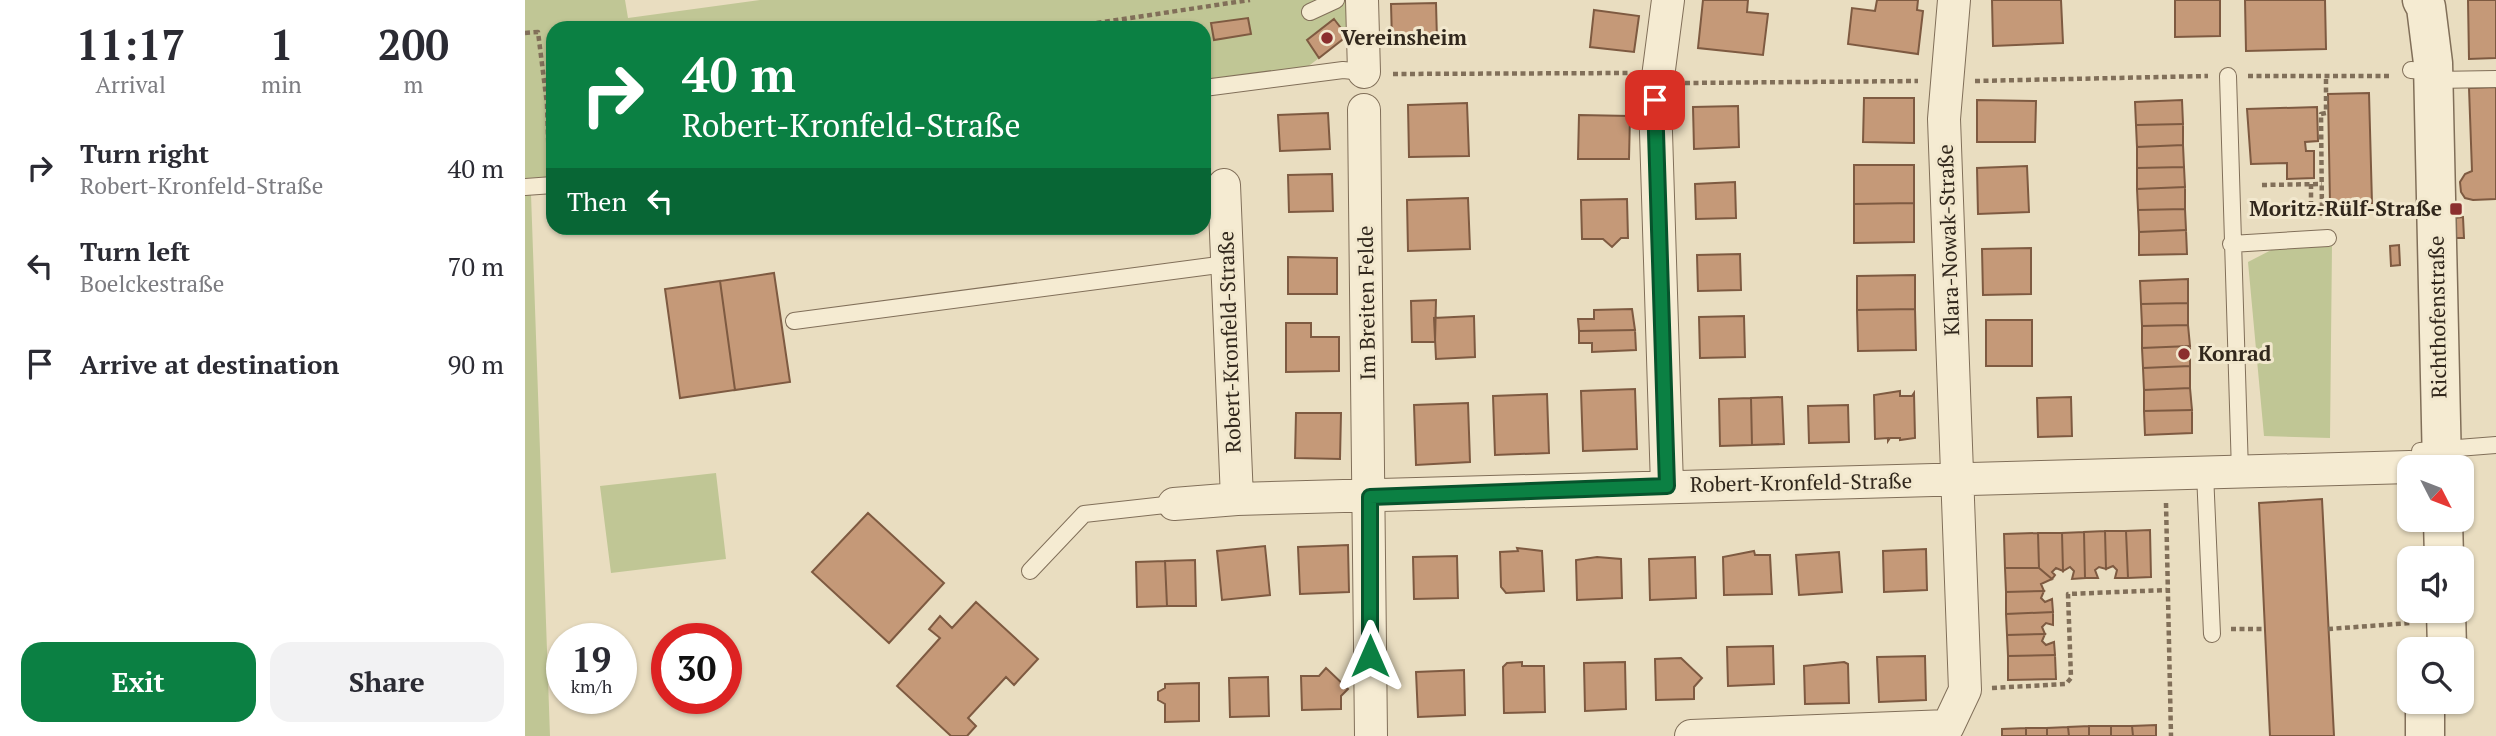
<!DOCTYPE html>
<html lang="en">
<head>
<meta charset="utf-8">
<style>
	body { margin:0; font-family:"PT Serif",serif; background:#f2f2f3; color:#2b2b33; height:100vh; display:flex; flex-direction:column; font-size:26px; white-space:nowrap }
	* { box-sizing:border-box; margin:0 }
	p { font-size:23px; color:#7c7c81 }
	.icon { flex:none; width:38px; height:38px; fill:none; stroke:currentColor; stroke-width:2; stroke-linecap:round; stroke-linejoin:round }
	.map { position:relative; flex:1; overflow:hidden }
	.details { display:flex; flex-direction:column; background:#fff; width:525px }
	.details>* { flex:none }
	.guide { position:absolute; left:21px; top:21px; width:665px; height:214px; border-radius:21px; box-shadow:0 2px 5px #0004; background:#0b8043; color:#fff; overflow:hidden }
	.needle { width:46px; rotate:132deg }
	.controls { position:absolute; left:1872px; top:455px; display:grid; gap:14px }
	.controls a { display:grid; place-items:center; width:77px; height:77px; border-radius:14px; background:#fff; box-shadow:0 2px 5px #0004; font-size:35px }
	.speed { position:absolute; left:21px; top:623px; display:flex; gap:14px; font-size:35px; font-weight:700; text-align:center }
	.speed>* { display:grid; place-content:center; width:91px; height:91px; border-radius:50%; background:#fff; box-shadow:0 2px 5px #0004; line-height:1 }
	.speed small { font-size:18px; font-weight:400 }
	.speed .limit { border:10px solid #d22; background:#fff; color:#111 }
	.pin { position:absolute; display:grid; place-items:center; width:60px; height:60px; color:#fff; margin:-30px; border-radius:14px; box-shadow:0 4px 10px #0006 }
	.me { position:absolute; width:77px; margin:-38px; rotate:0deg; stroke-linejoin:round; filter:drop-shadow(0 0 5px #0008) }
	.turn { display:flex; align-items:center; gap:24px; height:147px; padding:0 21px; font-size:32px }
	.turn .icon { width:91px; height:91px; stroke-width:2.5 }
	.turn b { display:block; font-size:49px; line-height:60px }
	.then { display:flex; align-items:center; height:66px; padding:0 21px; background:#0003; gap:14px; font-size:26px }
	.eta { display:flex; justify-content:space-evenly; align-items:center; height:119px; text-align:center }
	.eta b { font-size:42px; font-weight:700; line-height:49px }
	.action { display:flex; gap:14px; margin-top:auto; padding:14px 21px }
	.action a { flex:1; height:80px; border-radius:21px; background:#0b8043; color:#fff; font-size:28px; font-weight:700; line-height:80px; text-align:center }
	.action a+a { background:#f2f2f3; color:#2b2b33 }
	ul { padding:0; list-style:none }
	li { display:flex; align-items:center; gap:21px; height:98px; padding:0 21px }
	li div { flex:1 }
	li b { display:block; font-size:26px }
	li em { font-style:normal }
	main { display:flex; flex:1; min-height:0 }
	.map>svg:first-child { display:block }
	.green { fill:#c0c695 }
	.building { fill:#c59978; stroke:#7e5a41; stroke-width:2 }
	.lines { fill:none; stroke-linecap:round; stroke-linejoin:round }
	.service-casing { stroke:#816f59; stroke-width:18 }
	.minor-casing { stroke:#816f59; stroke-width:34 }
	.tertiary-casing { stroke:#816f59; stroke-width:41 }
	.path { stroke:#816f59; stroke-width:4.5; stroke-dasharray:5 3.5; stroke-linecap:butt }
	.service { stroke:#f5ebd2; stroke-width:16 }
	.minor { stroke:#f5ebd2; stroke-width:32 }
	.tertiary { stroke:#f5ebd2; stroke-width:38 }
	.route-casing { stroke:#07532c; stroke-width:18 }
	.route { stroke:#0b8043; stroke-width:12 }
	.poi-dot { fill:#8b2e2e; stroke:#f2e8ce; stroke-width:2.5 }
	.labels { text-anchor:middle; stroke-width:6; stroke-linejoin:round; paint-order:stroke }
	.poi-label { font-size:21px; font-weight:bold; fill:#31271c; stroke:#f2e8ce; text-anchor:start }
	.street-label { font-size:21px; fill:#31271c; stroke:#f2e8ce }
</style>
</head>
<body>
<main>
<section class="details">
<div class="eta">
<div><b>11:17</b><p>Arrival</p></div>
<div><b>1</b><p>min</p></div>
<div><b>200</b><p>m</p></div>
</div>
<ul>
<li><svg class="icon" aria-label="right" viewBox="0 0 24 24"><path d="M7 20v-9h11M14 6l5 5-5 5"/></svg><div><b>Turn right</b><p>Robert-Kronfeld-Straße</p></div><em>40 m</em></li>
<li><svg class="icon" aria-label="left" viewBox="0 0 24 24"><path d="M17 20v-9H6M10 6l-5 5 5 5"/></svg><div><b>Turn left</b><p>Boelckestraße</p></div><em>70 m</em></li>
<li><svg class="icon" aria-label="arrive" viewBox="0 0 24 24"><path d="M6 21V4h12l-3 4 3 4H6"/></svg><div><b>Arrive at destination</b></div><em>90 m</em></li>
</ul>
<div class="action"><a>Exit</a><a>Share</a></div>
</section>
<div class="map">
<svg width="1971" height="736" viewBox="0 0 1971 736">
	<rect width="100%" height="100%" fill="#e9ddc0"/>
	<!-- green -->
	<path class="green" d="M0,0h100l3,18 132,-18h596l-3,32 -47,36 -102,11v-51h-651v149l-28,1z
		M0,194h6l19,542h-25z
		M1807,245l-2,193 -66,-2 -16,-174 31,-16z
		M191,473l10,86 -115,14 -11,-87z"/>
	<!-- building -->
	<path class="building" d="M1178,0h45l-1,12 21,2 -5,41 -65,-7z
		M1352,0h41l-1,10 6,1 -5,43 -70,-10 4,-36 23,3z
		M1467,0h69l2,43 -70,3z
		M1650,0h45v36l-45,1z
		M1720,0h80l1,49 -80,2z
		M1943,0h28v58l-27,1z
		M911,3l1,37 -45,1 -1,-37z
		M1069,10l45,6 -5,36 -44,-5z
		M723,18l3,16 -37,6 -3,-17z
		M809,19l13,17 -28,22 -12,-18z
		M1971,87v112l-23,1 -8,-2 -4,-6 -1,-10 5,-8 7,-3 -3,-83z
		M1844,93l3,110 -42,1 -2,-110z
		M1339,98h50v45l-51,-1z
		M1452,100l59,1 -1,41h-58z
		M1657,100l1,24 -47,1 -1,-23z
		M942,103l2,53 -60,1 -1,-52z
		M1213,106l1,41 -45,2 -1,-42z
		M1792,107l1,34 -13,1 1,9h8v27l-27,1v-16l-36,1 -4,-55z
		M803,113l2,36 -50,2 -2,-36z
		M1054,115l51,1 -1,43h-51z
		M1658,124v21l-46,2 -1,-22z
		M1658,145l1,22 -47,1v-21z
		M1329,165h60v38l-60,1z
		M1502,166l2,46 -51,2 -1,-46z
		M1659,167l1,20 -48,2v-21z
		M807,174l1,37 -44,1 -1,-37z
		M1210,182l1,36 -40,1 -1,-35z
		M1660,187v22l-47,1 -1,-21z
		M943,198l2,51 -62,2 -1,-51z
		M1102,199l1,39h-7l-9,9 -9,-8h-21l-1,-39z
		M1389,203v39l-60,1v-39z
		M1660,209l1,21 -47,2 -1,-22z
		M1938,217l1,21h-9l-1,-20z
		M1661,230l1,24 -48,1v-23z
		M1874,245l1,20 -9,1 -1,-20z
		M1506,248v46l-48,1 -1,-46z
		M1215,254l1,36 -43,1 -1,-36z
		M763,257l49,1v36h-49z
		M249,273l16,109 -55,8 -15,-109z
		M1390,275v34l-58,1v-34z
		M1663,279v24l-47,1 -1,-23z
		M195,281l15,109 -55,8 -15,-109z
		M911,300l-1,42h-23l-1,-41z
		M1663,303v22l-46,1 -1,-22z
		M1107,309l3,21 -56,1 -1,-12h16v-9z
		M1390,309l1,41 -58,1 -1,-41z
		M949,316l1,41 -39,2 -2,-41z
		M1219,316l1,41 -45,1 -1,-41z
		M1461,320h46v46h-46z
		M761,323h25v14h28v34l-53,1z
		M1663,325l2,21 -48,2v-22z
		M1110,330l1,20 -44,2v-9h-13v-12z
		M1665,346v20l-47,2 -1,-20z
		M1665,366v22l-46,2 -1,-22z
		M1665,388l2,22 -48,1v-21z
		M1110,389l2,60 -54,2 -2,-60z
		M1375,391v5h12l2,-3 1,45 -15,2v-2h-10l-2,3v-3l-13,1 -1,-44z
		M1022,394l2,59 -54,2 -2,-59z
		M1257,397l2,47 -32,1 -1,-47z
		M1546,397l1,39 -34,1 -1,-39z
		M1226,398l1,47 -32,1 -1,-47z
		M943,403l2,59 -54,3 -2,-60z
		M1323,405l1,37 -40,1 -1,-37z
		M1667,410v23l-47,2 -1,-24z
		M771,413h45l-1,46 -45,-1z
		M1797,499l12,237h-64l-11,-233z
		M343,513l76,70 -55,60 -77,-71z
		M1625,530l1,47 -23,1 -2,-47z
		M1580,531h21l2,47h-13l2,-8 -4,-4 -7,3z
		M1580,531l1,38 -7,-2 -4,3 3,8h-13l-1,-46z
		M1559,532l1,46 -13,1 2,-8 -4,-4 -7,4 -1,-38z
		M1513,533l1,35h-34l-1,-34z
		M1513,533h24l1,38 -7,-3 -4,4 3,3 -3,4 -13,-11z
		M823,545l1,47 -49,2 -2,-47z
		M740,546l5,49 -48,5 -5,-49z
		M992,548l25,3 2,40 -38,2 -5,-6 -1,-35 18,-1z
		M1401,549l1,41 -43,2 -1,-41z
		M1229,551l1,4h15l2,39 -48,1 -1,-38z
		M1314,552l3,40 -43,3 -3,-40z
		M932,556l1,42 -44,1 -1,-42z
		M1072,557l24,2 1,39 -45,2 -1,-40z
		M1170,557l1,41 -46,2 -1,-41z
		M670,560l1,46h-29l-2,-45z
		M640,561l2,45 -30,1 -1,-45z
		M1480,568h34l13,11 -11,5 3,7 -38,1z
		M1519,591l-3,7 4,4 7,-3 1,13 -47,2v-22z
		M451,602l62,57 -24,26 -8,-8 -38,41 8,8 -9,10h-16l-54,-50 43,-48 -11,-9 11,-13 12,12z
		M1528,612v13l-7,-2 -4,4 3,7 -38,1 -1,-21z
		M1520,634l-3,7 4,4 8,-3 1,13 -47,1 -1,-21z
		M1248,646l1,38 -46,2 -1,-39z
		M1530,655l1,24 -48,1v-24z
		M1400,656l1,44 -47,2 -2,-45z
		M1156,658l21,20 -8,9v12l-38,1 -1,-41z
		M997,662v4h22l1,46 -41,1 -1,-46 4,-4z
		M1100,662l1,47 -41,2 -1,-48z
		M1319,662l4,2 1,39 -44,1 -1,-38z
		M801,668l22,21 -7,7v13l-39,1 -1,-34h18z
		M939,670l1,45 -47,2 -2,-45z
		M743,677l1,39 -39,1 -1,-39z
		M674,683v38l-34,1v-18l-7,-4v-8l7,-4v-4z
		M1631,725v11h-23l-1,-10z
		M1564,726h22v10h-22z
		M1564,726v10h-20l-1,-9z
		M1586,726h21l1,10h-22z
		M1543,727l1,9h-22v-8z
		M1501,728v8h-24v-7z
		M1501,728h21v8h-21z"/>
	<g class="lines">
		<!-- service casing -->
		<g class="service-casing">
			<path id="service" d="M785,12l26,-12
				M1886,70l14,1 9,9 62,-1
				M1703,76l12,396
				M679,88l139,-18 21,2
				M0,187l28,-2
				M1706,244l97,-6
				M269,321l432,-57
				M1895,451l76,-6
				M1680,473l7,161
				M505,571l54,-57 90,-10"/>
		</g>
		<!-- minor casing -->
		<g class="minor-casing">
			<path id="minor" d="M837,0l2,72
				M839,110l7,626
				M699,185l13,314 1173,-32
				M1142,486l-12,-386 13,-100
				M649,504l63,-5
				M1166,736l257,-10 17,-36 -21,-571 10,-119"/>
		</g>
		<!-- tertiary casing -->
		<g class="tertiary-casing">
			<path id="tertiary" d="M1897,0l4,7 7,56 9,404
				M1918,520l1,38
				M1921,611l1,38
				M1900,702v34"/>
		</g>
		<!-- path -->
		<path class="path" d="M538,28l187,-28
			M0,33l13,-1 9,72 6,-1
			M868,74l236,-1
			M1723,76h142
			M1450,81l233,-5
			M1160,83l233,-2
			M22,104l2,62
			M1786,184v34
			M1737,185l60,-1
			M1797,216l-1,-102 5,-1v-37
			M1641,503l5,233
			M1706,629h34
			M1803,629l82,-6
			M1467,688l74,-4 5,-6 -3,-84 99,-4"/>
		<!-- service -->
		<use href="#service" class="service"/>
		<!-- minor -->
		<use href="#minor" class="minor"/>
		<!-- tertiary -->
		<use href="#tertiary" class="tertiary"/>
	</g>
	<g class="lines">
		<!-- route casing -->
		<g class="route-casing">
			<path id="route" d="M845,656v-159l297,-11 -12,-386"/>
		</g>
		<!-- route -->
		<use href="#route" class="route"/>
	</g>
	<!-- markers -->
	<g class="poi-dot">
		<circle cx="802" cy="38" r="7"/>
		<rect x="1924" y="202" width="14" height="14" rx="3.5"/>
		<circle cx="1659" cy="354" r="7"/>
	</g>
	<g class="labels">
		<!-- poi labels -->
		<g class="poi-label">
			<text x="816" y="45">Vereinsheim</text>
			<text x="1917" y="216" text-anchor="end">Moritz-Rülf-Straße</text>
			<text x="1673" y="361">Konrad</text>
		</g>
		<!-- street labels -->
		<g class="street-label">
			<text transform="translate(1424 240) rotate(-92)" y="7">Klara-Nowak-Straße</text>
			<text transform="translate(842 303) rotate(-91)" y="7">Im Breiten Felde</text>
			<text transform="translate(1913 317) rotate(-91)" y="7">Richthofenstraße</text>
			<text transform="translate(705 342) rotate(-92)" y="7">Robert-Kronfeld-Straße</text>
			<text transform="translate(1276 483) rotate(-1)" y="7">Robert-Kronfeld-Straße</text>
		</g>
	</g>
</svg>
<div class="controls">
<a><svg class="needle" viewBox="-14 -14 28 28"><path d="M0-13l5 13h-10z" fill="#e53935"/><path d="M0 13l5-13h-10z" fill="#7c7c81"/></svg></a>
<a><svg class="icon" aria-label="sound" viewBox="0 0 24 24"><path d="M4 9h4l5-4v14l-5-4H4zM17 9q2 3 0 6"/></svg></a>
<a><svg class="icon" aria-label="search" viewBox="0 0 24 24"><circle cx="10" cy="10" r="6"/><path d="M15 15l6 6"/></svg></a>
</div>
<div class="speed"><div>19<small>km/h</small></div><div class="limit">30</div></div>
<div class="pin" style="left:1130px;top:100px;background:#d93025"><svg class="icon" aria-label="arrive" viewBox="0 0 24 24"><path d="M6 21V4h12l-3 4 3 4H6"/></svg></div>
<svg class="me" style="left:845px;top:656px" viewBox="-20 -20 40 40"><path d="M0-17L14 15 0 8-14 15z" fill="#0b8043" stroke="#fff" stroke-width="4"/></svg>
<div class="guide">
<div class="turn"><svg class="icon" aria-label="right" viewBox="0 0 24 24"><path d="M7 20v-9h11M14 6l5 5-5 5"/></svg><div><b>40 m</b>Robert-Kronfeld-Straße</div></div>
<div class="then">Then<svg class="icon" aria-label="left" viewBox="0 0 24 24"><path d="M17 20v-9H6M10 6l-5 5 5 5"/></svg></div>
</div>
</div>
</main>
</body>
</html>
